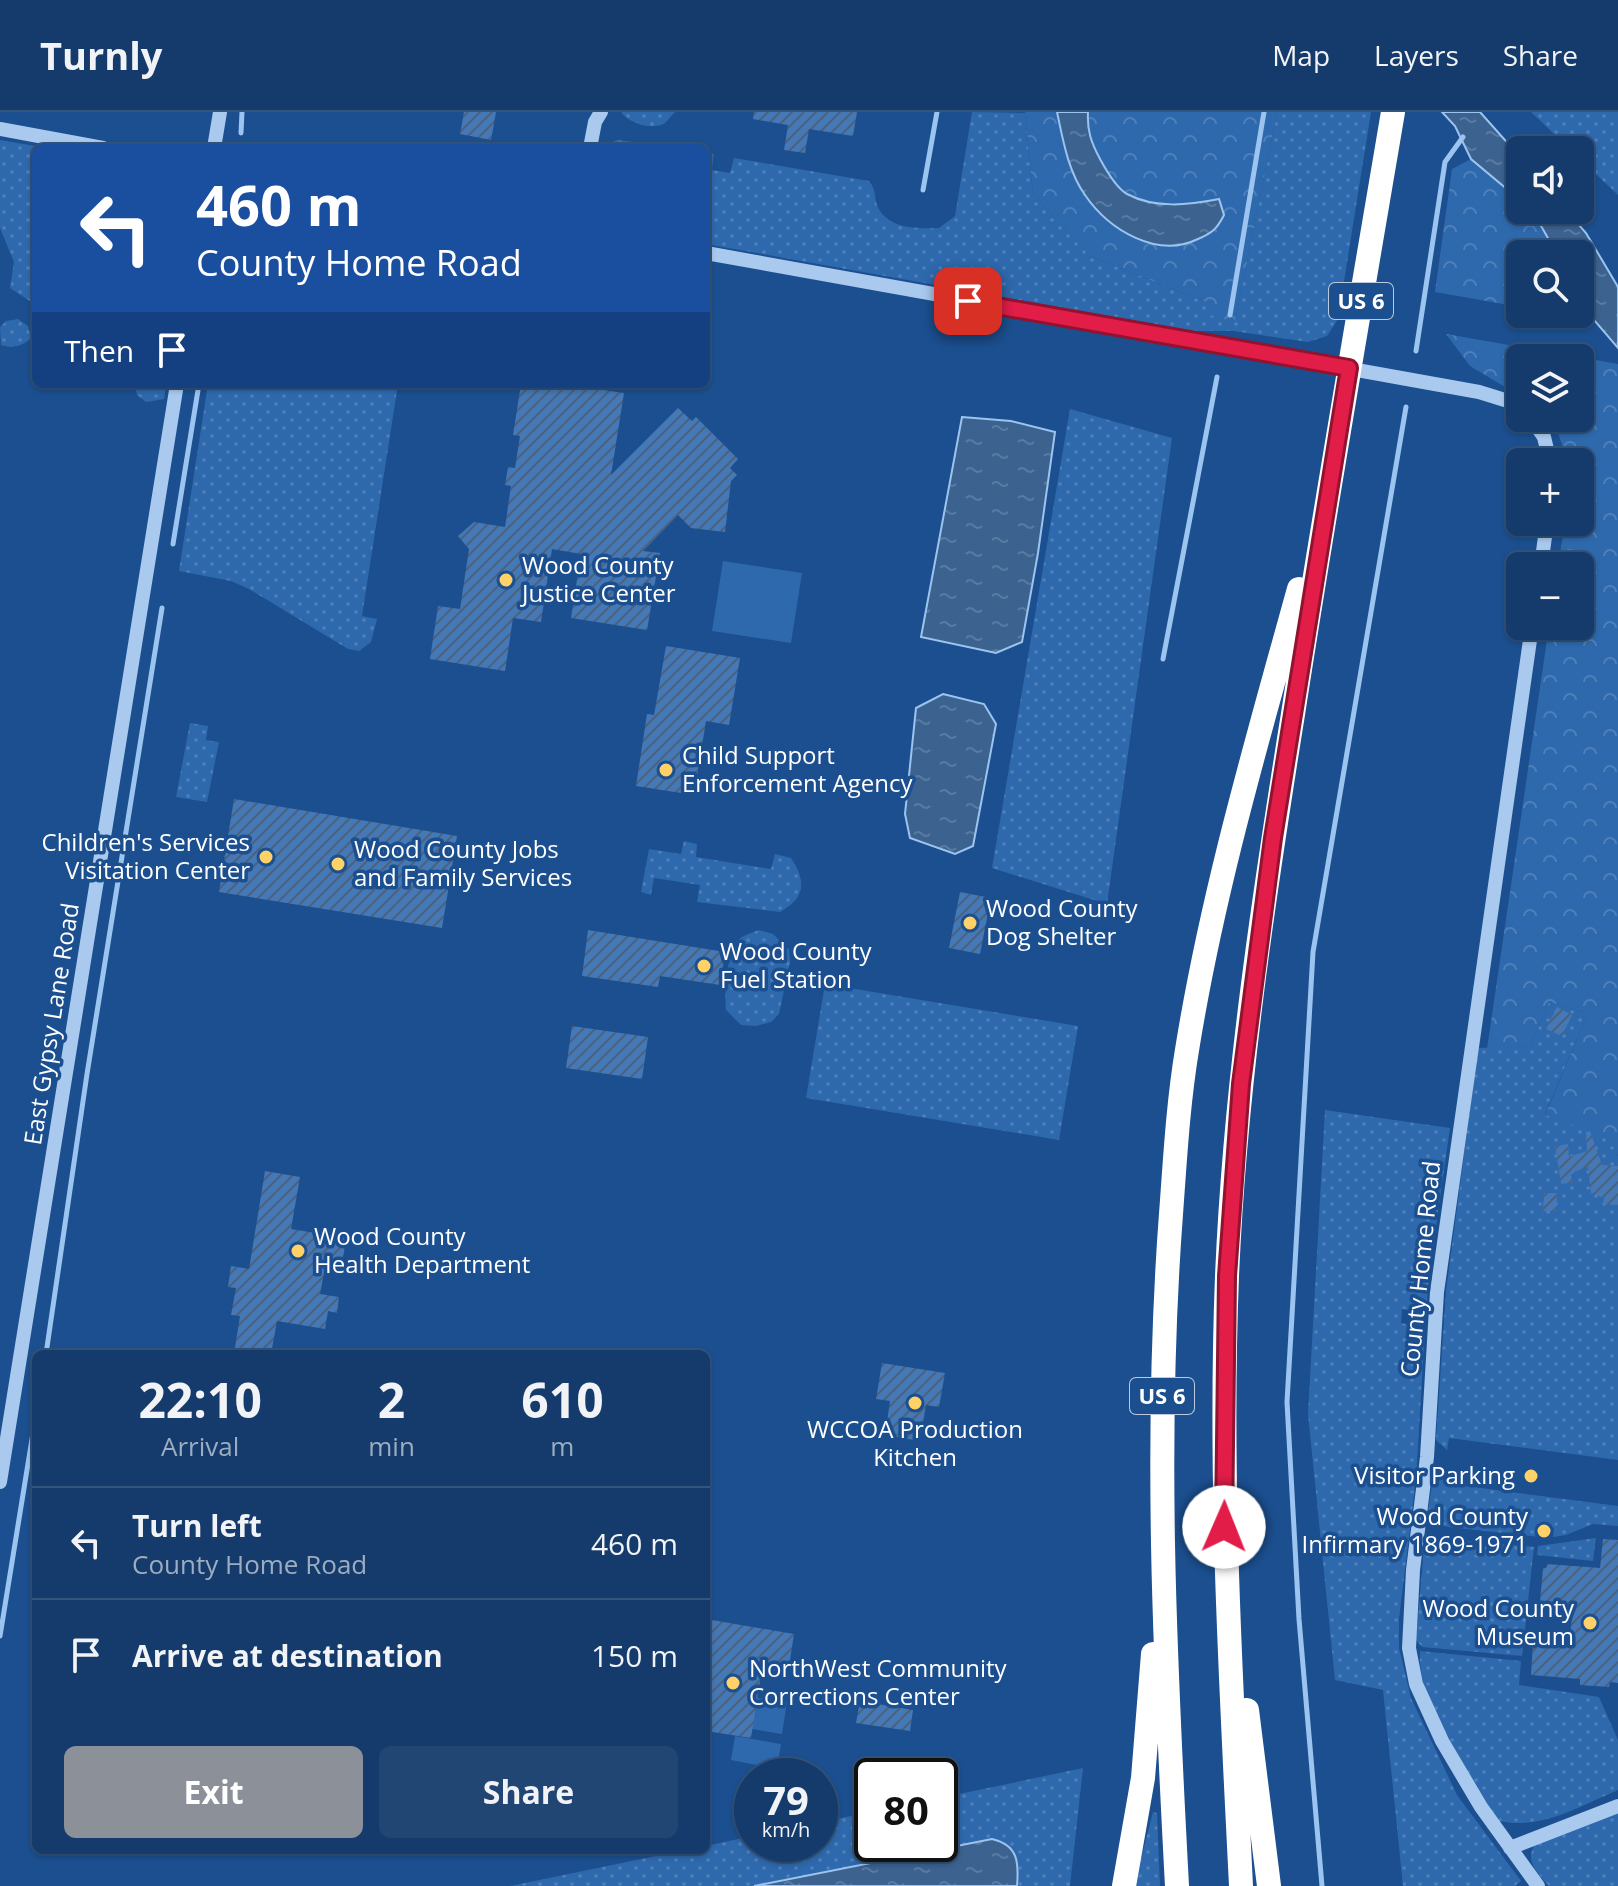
<!DOCTYPE html>
<html lang="en">
<head>
<meta charset="utf-8">
<style>
	body { margin:0; font-family:"Open Sans",sans-serif; background:#214673; color:#f1f3f6; height:100vh; display:flex; flex-direction:column; font-size:30px; white-space:nowrap }
	* { box-sizing:border-box; margin:0 }
	p { font-size:26px; color:#9dadc1 }
	.icon { flex:none; width:44px; height:44px; fill:none; stroke:currentColor; stroke-width:2; stroke-linecap:round; stroke-linejoin:round }
	.map { position:relative; flex:1; overflow:hidden }
	.details { position:absolute; left:32px; top:1238px; width:678px; height:504px; display:flex; flex-direction:column; background:#143b6b; border-radius:12px; box-shadow:0 2px 6px #0004,0 0 0 2px #33557e }
	.details>* { flex:none }
	.guide { position:absolute; left:32px; top:32px; width:678px; height:244px; border-radius:12px; box-shadow:0 2px 6px #0004,0 0 0 2px #33557e; background:#1a4fa0; color:#fff; overflow:hidden }
	.controls { position:absolute; left:1506px; top:24px; display:grid; gap:16px }
	.controls a { display:grid; place-items:center; width:88px; height:88px; border-radius:12px; background:#143b6b; box-shadow:0 2px 6px #0004,0 0 0 2px #33557e; font-size:40px }
	.speed { position:absolute; left:734px; top:1646px; display:flex; gap:16px; font-size:40px; font-weight:700; text-align:center }
	.speed>* { display:grid; place-content:center; width:104px; height:104px; border-radius:50%; background:#143b6b; box-shadow:0 2px 6px #0004,0 0 0 2px #33557e; line-height:1 }
	.speed small { font-size:20px; font-weight:400 }
	.speed .limit { border:4px solid #111; border-radius:12px; background:#fff; color:#111 }
	.pin { position:absolute; display:grid; place-items:center; width:68px; height:68px; color:#fff; margin:-34px; border-radius:16px; box-shadow:0 4px 12px #0006 }
	.me { position:absolute; width:88px; margin:-44px; rotate:1deg; stroke-linejoin:round; filter:drop-shadow(0 0 6px #0008) }
	.turn { display:flex; align-items:center; gap:28px; height:168px; padding:0 32px; font-size:36px }
	.turn .icon { width:104px; height:104px; stroke-width:2.5 }
	.turn b { display:block; font-size:56px; line-height:68px }
	.then { display:flex; align-items:center; height:76px; padding:0 32px; background:#0003; gap:16px; font-size:30px }
	.eta { display:flex; justify-content:space-evenly; align-items:center; height:136px; text-align:center }
	.eta b { font-size:48px; font-weight:700; line-height:56px }
	.button { display:flex; gap:16px; margin-top:auto; padding:16px 32px }
	.button a { flex:1; height:92px; border-radius:12px; background:#8c9099; color:#fff; font-size:32px; font-weight:700; line-height:92px; text-align:center }
	.button a+a { background:#214673; color:#f1f3f6 }
	ul { padding:0; list-style:none }
	li { display:flex; align-items:center; gap:24px; height:112px; padding:0 32px; border-top:2px solid #33557e }
	li div { flex:1 }
	li b { display:block; font-size:30px }
	li em { font-style:normal }
	header { display:flex; align-items:center; gap:48px; box-sizing:border-box; height:112px; padding:0 40px; background:#143b6b; border-bottom:2px solid #33557e }
	header strong { font-size:38px }
	nav { display:flex; gap:44px; margin-inline-start:auto; font-size:28px }
	.map>svg:first-child { display:block }
	.green { fill:url(#green-dots) }
	.forest { fill:url(#forest-crowns) }
	.pitch { fill:#2e69ad }
	.water { fill:url(#water-ripples); stroke:#9cc4f0; stroke-width:2 }
	.lines { fill:none; stroke-linecap:round; stroke-linejoin:round }
	.stream { stroke:#9cc4f0; stroke-width:5 }
	.building { fill:url(#building-hatch) }
	.minor { stroke:#a9c9ee; stroke-width:14 }
	.highway { stroke:#fff; stroke-width:24 }
	.route-casing { stroke:#92132f; stroke-width:20 }
	.route { stroke:#e11d48; stroke-width:14 }
	.poi-dot { fill:#ffd166; stroke:#1b4f8f; stroke-width:3 }
	.labels { text-anchor:middle; stroke-width:7; stroke-linejoin:round; paint-order:stroke }
	.shield { fill:#1b4f8f; stroke:#bbcadd; stroke-width:2 }
	.shield-label { font-size:22px; font-weight:bold; fill:#fff }
	.poi-label { font-size:24px; fill:#fff; stroke:#1b4f8f; text-anchor:start }
	.street-label { font-size:24px; fill:#fff; stroke:#1b4f8f }
</style>
</head>
<body>
<header>
<strong>Turnly</strong>
<nav><a>Map</a><a>Layers</a><a>Share</a></nav>
</header>
<div class="map">
<svg width="1618" height="1774" viewBox="0 0 1618 1774">
	<defs>
		<pattern id="green-dots" width="8" height="8" patternUnits="userSpaceOnUse" patternTransform="scale(2)"><rect width="8" height="8" fill="#2e69ad"/><path d="M2 2h.1M6 6h.1" fill="none" stroke="#4d80b9" stroke-width="1.8" stroke-linecap="round"/></pattern>
		<pattern id="forest-crowns" width="20" height="18" patternUnits="userSpaceOnUse" patternTransform="scale(2)"><rect width="20" height="18" fill="#2e69ad"/><path d="M2 6a3 3 0 1 1 6 0M12 15a3 3 0 1 1 6 0" fill="none" stroke="#4d80b9"/></pattern>
		<pattern id="water-ripples" width="26" height="14" patternUnits="userSpaceOnUse" patternTransform="scale(2)"><rect width="26" height="14" fill="#3c6290"/><path d="M2 4q2-2 4 0t4 0M15 11q2-2 4 0t4 0" fill="none" stroke="#597aa1"/></pattern>
		<pattern id="building-hatch" width="6" height="6" patternUnits="userSpaceOnUse" patternTransform="scale(2)"><rect width="6" height="6" fill="#4478b7"/><path d="M-1 1l2-2M0 6l6-6M5 7l2-2" fill="none" stroke="#486282"/></pattern>
	</defs>
	<rect width="100%" height="100%" fill="#1b4f8f"/>
	<!-- green -->
	<path class="green" d="M621,0h54c-2,2 -8,9 -10,11 -12,8 -37,0 -44,-11z
		M972,0l53,1 8,81 57,62 116,46 29,19 42,-209h94l-33,207 -11,17 -19,6 -75,-11h-40l-487,-87v-92l8,2 -2,16 18,3 4,-15 135,23c7,8 5,14 8,24 9,24 41,24 62,23l16,-12z
		M1531,0h87v83l-38,-36v-9h-9z
		M0,28l47,8h-11v157l-26,-17 4,-26 -14,-34z
		M617,28l65,8h-82z
		M18,207l10,7 3,12c-8,8 -19,11 -30,7l-1,-18 6,-6z
		M135,272h31l-2,15 -18,3 -9,-7z
		M208,272h190l-36,232 15,3 -6,23 -12,9 -11,-2 -99,-60 -18,-8 -52,-10z
		M1070,297l102,29 -65,466 -115,-36z
		M190,611l18,3 -2,14 13,2 -12,60 -31,-5z
		M684,729l13,3 -1,13 75,12 4,-15 16,4c16,24 14,40 -11,54l-83,-10 3,-17 -46,-7 -3,17 -10,-3 8,-43 32,5z
		M759,818l14,4 16,16 1,12 -11,52 -8,8 -15,4 -15,-1 -15,-15c-2,-15 1,-57 11,-69 6,-6 14,-8 22,-11z
		M825,872l253,42 -19,114 -253,-42z
		M1549,890l39,11 -43,101 66,25 7,17v304l-169,-22 -2,12 -11,-10 10,-149 32,-243 52,-2z
		M1325,998l125,18 -21,147 -3,38 -24,-4 -1,14 24,5 -9,151 -17,140v29l12,50 46,97 64,86 -6,5h-112l-20,-196 -48,-10 -27,-266z
		M1444,1357l-1,14 175,23v20l-25,-2 -27,11 -13,2 1,-9 -2,-1 -2,11 -101,-11 -7,-2 -14,-13 6,-42z
		M1596,1426l-3,23 -56,-6 1,-9z
		M1447,1427l87,8 -12,109 -100,-9 -6,-7 8,-93z
		M1420,1539l101,10 -2,24 80,12 19,43v50c-38,16 -80,42 -122,30 -26,-45 -80,-116 -76,-169z
		M1083,1656l-13,118h-560l175,-36h21v-4l46,-10v8h68v-22l52,-10v32h68v-46z
		M1153,1700l4,1 3,73h-26z
		M1618,1701v73h-69c-14,-15 -27,-29 -10,-46z"/>
	<!-- forest -->
	<path class="forest" d="M1025,0h252l-42,210 -26,-7 -3,-13 -116,-46 -57,-62z
		M1471,47l49,41v10l13,1 24,43h-37v53l-85,-15 17,-123z
		M1446,222l172,30v792l-8,-17 -65,-24 43,-102 -39,-11 -19,44 -43,3 62,-423h31v-60h-22l7,-44h15v-60h-12l-15,-44h27v-60h-60v38l-50,-30z"/>
	<!-- pitch -->
	<path class="pitch" d="M723,449l79,12 -11,70 -79,-12z
		M757,1586l30,4 -5,32 -30,-5z
		M735,1624l46,8 -4,25 -46,-9z"/>
	<!-- water -->
	<path class="water" d="M1057,0h31c-1,19 3,30 12,47 6,11 16,29 27,35 28,15 62,11 92,5l5,16c-7,14 -12,18 -26,24 -41,20 -89,-9 -113,-44 -17,-24 -22,-55 -28,-83z
		M1442,0h38l40,45v43l-49,-41 -16,-33z
		M1532,98h34l20,23 32,54v61l-24,-28 -14,-24v-42h-23z
		M962,305l49,4 44,11 -17,121 -16,89 -26,11 -75,-16z
		M943,582l41,10 12,20 -23,122 -18,8 -45,-16 -5,-24 11,-106z
		M992,1727c26,6 27,23 25,47h-263z"/>
	<g class="lines">
		<!-- stream -->
		<path class="stream" d="M241,21l1,-21
			M923,78l14,-78
			M1230,203l34,-203
			M1416,239l29,-189 18,-25
			M173,432l26,-160
			M1163,547l54,-282
			M46,1242l41,-280 75,-466
			M0,1524l33,-203
			M1322,1774l-23,-267 -12,-217 26,-450 93,-545"/>
	</g>
	<!-- building -->
	<path class="building" d="M464,0h32l-5,28 -31,-6z
		M754,0h103l-4,24 -44,-7 -4,24 -21,-3 4,-25 -35,-6z
		M521,272l26,3 1,-3h42v4l34,5 -13,82 67,-67 14,13 4,-4 42,42 -8,9 7,7 -6,6 -6,51 -34,-4 -13,-13 -35,36 17,2 -13,77 -76,-12 10,-64 -29,-5 -11,73 -28,-4 -8,53 -75,-12 8,-53 22,3 9,-60 -11,-13 16,-14 31,5 6,-41 -6,-1 3,-18 7,1 5,-32 -7,-1z
		M666,534l74,12 -11,67 -23,-4 -12,74 -58,-9 11,-72 7,1z
		M234,687l223,37 -15,92 -223,-36z
		M960,780l31,6 -11,56 -31,-6z
		M588,818l137,22 -5,33 -60,-9 -2,11 -76,-11z
		M1557,895l15,8 -10,21 -16,-7z
		M572,914l76,11 -6,42 -76,-11z
		M1590,1019l12,34 16,1v39l-15,-1 1,-6 -13,-5 -3,-26 -17,6 1,10 -11,1 -6,-38 13,-2 1,13 18,-6 -1,-19z
		M265,1059l35,6 -9,52 55,9 -5,33 -16,-3 -5,26 19,3 -2,16 -9,-2 -3,18 -48,-8 -6,33h-37l6,-38 -9,-1 5,-27 -8,-1 3,-21 18,3z
		M1544,1081h13l-1,18h-13z
		M882,1251l63,10 -6,34 -13,-2 -6,36 -35,-6 5,-34 -14,-2z
		M1603,1427l15,1v143l-8,-1 -1,5 -29,-2v-6l-49,-4 2,-32 36,3 4,-41 -33,-3 3,-34h3l1,-4 53,4z
		M706,1507l88,15 -6,39 -26,-4 -11,69 -45,-7z
		M860,1589l53,9 -3,21 -54,-8z"/>
	<g class="lines">
		<!-- minor -->
		<path class="minor" d="M0,17l103,19
			M214,36l6,-36
			M590,36l5,-26 6,-10
			M706,141l773,139 29,9 12,7
			M1531,306l13,19 6,25
			M1541,454l6,-44
			M1532,514l-95,666 -10,165 -14,113 -4,78 7,36 26,57 39,66 57,79
			M0,1370l177,-1098
			M1510,1736l108,-42"/>
		<!-- highway -->
		<path class="highway" d="M1247,1598l22,176
			M1124,1774l19,-108 10,-124
			M1177,1774c-12,-224 -23,-448 -6,-672 4,-54 7,-110 16,-164 25,-156 70,-309 112,-461
			M1241,1774c-10,-203 -22,-407 -14,-610 8,-189 36,-375 66,-562 31,-201 66,-401 100,-602"/>
	</g>
	<g class="lines">
		<!-- route casing -->
		<g class="route-casing">
			<path id="route" d="M968,189l381,67 -76,470 -32,246 -14,192 -3,251"/>
		</g>
		<!-- route -->
		<use href="#route" class="route"/>
	</g>
	<!-- markers -->
	<g class="poi-dot">
		<circle cx="506" cy="468" r="8"/>
		<circle cx="666" cy="658" r="8"/>
		<circle cx="266" cy="745" r="8"/>
		<circle cx="338" cy="752" r="8"/>
		<circle cx="970" cy="811" r="8"/>
		<circle cx="704" cy="854" r="8"/>
		<circle cx="298" cy="1139" r="8"/>
		<circle cx="915" cy="1291" r="8"/>
		<circle cx="1531" cy="1364" r="8"/>
		<circle cx="1544" cy="1419" r="8"/>
		<circle cx="1590" cy="1511" r="8"/>
		<circle cx="733" cy="1571" r="8"/>
	</g>
	<g class="labels">
		<!-- shield labels -->
		<g class="shield">
			<rect x="1329" y="171" width="64" height="36" rx="6"/>
			<rect x="1130" y="1266" width="64" height="36" rx="6"/>
		</g>
		<g class="shield-label">
			<text x="1361" y="197">US 6</text>
			<text x="1162" y="1292">US 6</text>
		</g>
		<!-- poi labels -->
		<g class="poi-label">
			<text x="522" y="462">Wood County<tspan x="522" dy="28">Justice Center</tspan></text>
			<text x="682" y="652">Child Support<tspan x="682" dy="28">Enforcement Agency</tspan></text>
			<text x="250" y="739" text-anchor="end">Children's Services<tspan x="250" dy="28">Visitation Center</tspan></text>
			<text x="354" y="746">Wood County Jobs<tspan x="354" dy="28">and Family Services</tspan></text>
			<text x="986" y="805">Wood County<tspan x="986" dy="28">Dog Shelter</tspan></text>
			<text x="720" y="848">Wood County<tspan x="720" dy="28">Fuel Station</tspan></text>
			<text x="314" y="1133">Wood County<tspan x="314" dy="28">Health Department</tspan></text>
			<text x="915" y="1326" text-anchor="middle">WCCOA Production<tspan x="915" dy="28">Kitchen</tspan></text>
			<text x="1515" y="1372" text-anchor="end">Visitor Parking</text>
			<text x="1528" y="1413" text-anchor="end">Wood County<tspan x="1528" dy="28">Infirmary 1869-1971</tspan></text>
			<text x="1574" y="1505" text-anchor="end">Wood County<tspan x="1574" dy="28">Museum</tspan></text>
			<text x="749" y="1565">NorthWest Community<tspan x="749" dy="28">Corrections Center</tspan></text>
		</g>
		<!-- street labels -->
		<g class="street-label">
			<text transform="translate(52 912) rotate(-81)" y="8">East Gypsy Lane Road</text>
			<text transform="translate(1421 1157) rotate(-84)" y="8">County Home Road</text>
		</g>
	</g>
</svg>
<div class="controls">
<a><svg class="icon" aria-label="sound" viewBox="0 0 24 24"><path d="M4 9h4l5-4v14l-5-4H4zM17 9q2 3 0 6"/></svg></a>
<a><svg class="icon" aria-label="search" viewBox="0 0 24 24"><circle cx="10" cy="10" r="6"/><path d="M15 15l6 6"/></svg></a>
<a><svg class="icon" aria-label="layers" viewBox="0 0 24 24"><path d="M12 4l9 5-9 5-9-5zM3 14l9 5 9-5"/></svg></a>
<a>+</a>
<a>−</a>
</div>
<div class="speed"><div>79<small>km/h</small></div><div class="limit">80</div></div>
<div class="pin" style="left:968px;top:189px;background:#d93025"><svg class="icon" aria-label="arrive" viewBox="0 0 24 24"><path d="M6 21V4h12l-3 4 3 4H6"/></svg></div>
<svg class="me" style="left:1224px;top:1415px" viewBox="-20 -20 40 40"><circle r="19" fill="#fff"/><path d="M0-13L10 11 0 6-10 11z" fill="#e11d48"/></svg>
<div class="guide">
<div class="turn"><svg class="icon" aria-label="left" viewBox="0 0 24 24"><path d="M17 20v-9H6M10 6l-5 5 5 5"/></svg><div><b>460 m</b>County Home Road</div></div>
<div class="then">Then<svg class="icon" aria-label="arrive" viewBox="0 0 24 24"><path d="M6 21V4h12l-3 4 3 4H6"/></svg></div>
</div>
<section class="details">
<div class="eta">
<div><b>22:10</b><p>Arrival</p></div>
<div><b>2</b><p>min</p></div>
<div><b>610</b><p>m</p></div>
</div>
<ul>
<li><svg class="icon" aria-label="left" viewBox="0 0 24 24"><path d="M17 20v-9H6M10 6l-5 5 5 5"/></svg><div><b>Turn left</b><p>County Home Road</p></div><em>460 m</em></li>
<li><svg class="icon" aria-label="arrive" viewBox="0 0 24 24"><path d="M6 21V4h12l-3 4 3 4H6"/></svg><div><b>Arrive at destination</b></div><em>150 m</em></li>
</ul>
<div class="button"><a>Exit</a><a>Share</a></div>
</section>
</div>
</body>
</html>
